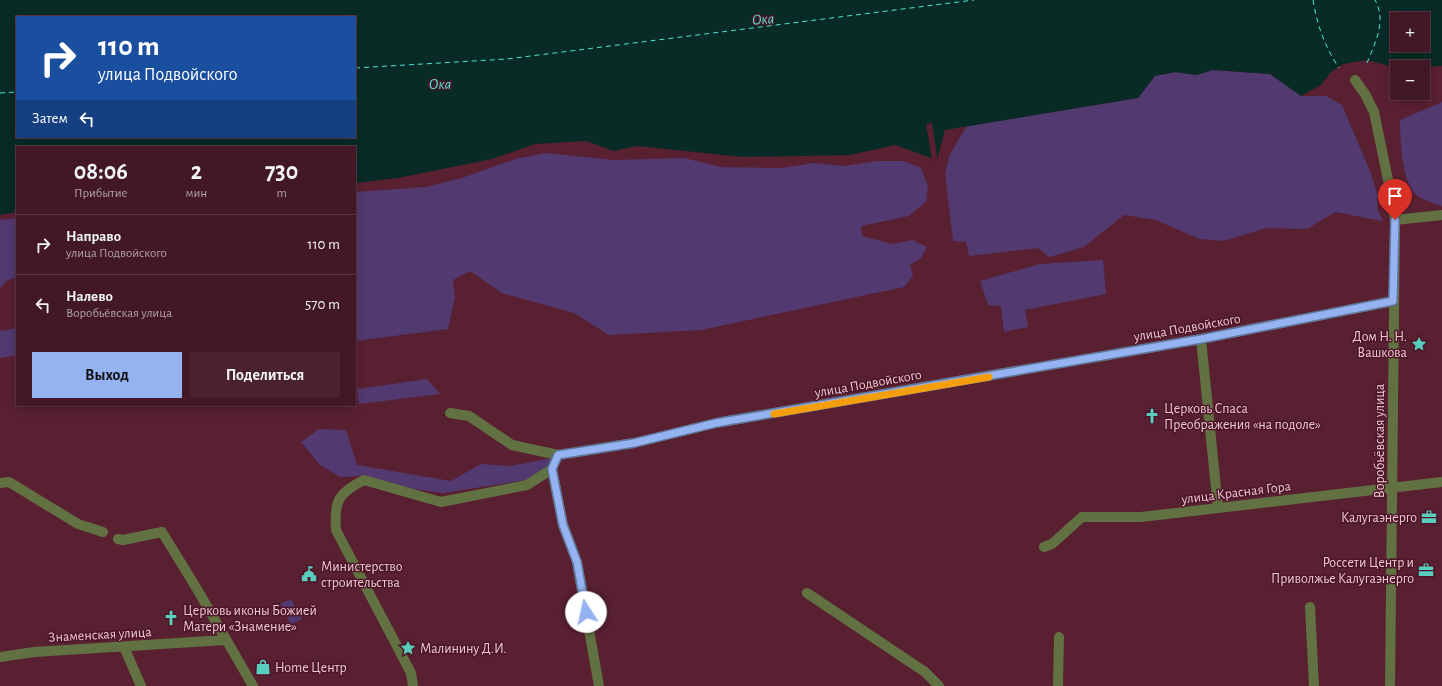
<!DOCTYPE html>
<html lang="ru">
<head>
<meta charset="utf-8">
<style>
	body { margin:0; font-family:"Alegreya Sans",sans-serif; background:#4a212e; color:#f1f3f6; height:100vh; display:flex; flex-direction:column; font-size:15px; white-space:nowrap }
	* { box-sizing:border-box; margin:0 }
	p { font-size:13px; color:#afa0a7 }
	.icon { flex:none; width:22px; height:22px; fill:none; stroke:currentColor; stroke-width:2; stroke-linecap:round; stroke-linejoin:round }
	.map { position:relative; flex:1; overflow:hidden }
	.details { position:absolute; left:16px; top:146px; width:340px; height:260px; display:flex; flex-direction:column; background:#431826; border-radius:0px; box-shadow:0 2px 10px #0003,0 0 0 1px #5b3743 }
	.details>* { flex:none }
	.guide { position:absolute; left:16px; top:16px; width:340px; height:122px; border-radius:0px; box-shadow:0 2px 10px #0003,0 0 0 1px #5b3743; background:#1a4fa0; color:#fff; overflow:hidden }
	.controls { position:absolute; left:1390px; top:12px; display:grid; gap:8px }
	.controls a { display:grid; place-items:center; width:40px; height:40px; border-radius:0px; background:#431826; box-shadow:0 2px 10px #0003,0 0 0 1px #5b3743; font-size:20px }
	.pin { position:absolute; display:grid; place-items:center; width:34px; height:34px; color:#fff; margin:-41px -17px; border-radius:50% 50% 50% 0; rotate:-45deg; box-shadow:0 0 4px #0007 }
	.pin .icon { rotate:45deg }
	.me { position:absolute; width:44px; margin:-22px; rotate:350deg; stroke-linejoin:round; filter:drop-shadow(0 0 3px #0008) }
	.turn { display:flex; align-items:center; gap:14px; height:84px; padding:0 16px; font-size:18px }
	.turn .icon { width:52px; height:52px; stroke-width:2.5 }
	.turn b { display:block; font-size:28px; line-height:34px }
	.then { display:flex; align-items:center; height:38px; padding:0 16px; background:#0003; gap:8px; font-size:15px }
	.eta { display:flex; justify-content:space-evenly; align-items:center; height:68px; text-align:center }
	.eta b { font-size:24px; font-weight:600; line-height:28px }
	.button { display:flex; gap:8px; margin-top:auto; padding:8px 16px }
	.button a { flex:1; height:46px; border-radius:0px; background:#95b2f1; color:#111; font-size:16px; font-weight:600; line-height:46px; text-align:center }
	.button a+a { background:#4a212e; color:#f1f3f6 }
	ul { padding:0; list-style:none }
	li { display:flex; align-items:center; gap:12px; height:60px; padding:0 16px; border-top:1px solid #5b3743 }
	li div { flex:1 }
	li b { display:block; font-size:15px }
	li em { font-style:normal }
	.map>svg:first-child { display:block }
	.green { fill:#52396f }
	.water { fill:#082b26; fill-rule:evenodd }
	.pier { fill:#592032 }
	.lines { fill:none; stroke-linecap:round; stroke-linejoin:round }
	.ferry { stroke:#4de7d4; stroke-width:1; stroke-dasharray:5 4; stroke-linecap:butt }
	.minor { stroke:#627141; stroke-width:10 }
	.route-casing { stroke:#61749d; stroke-width:10 }
	.route { stroke:#95b2f1; stroke-width:7 }
	.slow { stroke:#f59e0b; stroke-width:7 }
	.labels { text-anchor:middle; stroke-width:3; stroke-linejoin:round; paint-order:stroke }
	.street-label { font-size:14px; fill:#edc8d0; stroke:#4d1528 }
	.poi-label { font-size:14px; fill:#edc8d0; stroke:#4d1528; text-anchor:start }
	.water-label { font-size:15px; font-style:italic; fill:#4de7d4; stroke:#4d1528 }
</style>
</head>
<body>
<div class="map">
<svg width="1442" height="686" viewBox="0 0 1442 686">
	<rect width="100%" height="100%" fill="#592032"/>
	<!-- green -->
	<path class="green" d="M1213,70l57,4 31,22h25l16,9 28,66 8,25 -1,13 6,12 -48,-9 -28,17 -41,-1 -42,13 -25,-2 -43,-19 -32,-5 -40,32 -35,10 -11,-9 -69,8 -3,-14 -13,-1 -8,-68 5,-19 17,-28 171,-28 17,-22 20,-4 21,3z
		M1442,102v104c-10,-3 -24,-7 -30,-16 -10,-15 -12,-52 -12,-70z
		M546,153l68,7 70,-2 37,9 60,1 33,-5 30,3 33,-5h27l17,7 7,18 -2,16 -17,14 -48,10 1,10 30,8 21,-4 14,7 -6,11 -11,7 3,11 -9,11 -203,43 -92,5 -35,-22 -72,-20 -32,-22 -17,9 2,17 -7,32 -93,12v-149l71,-5 36,-9 53,-19z
		M17,218v59l-11,4 -6,8v-69z
		M1103,260l3,34 -81,16 3,17 -24,5 -3,-26 -13,-1 -8,-24 60,-17z
		M17,328v27l-17,3v-27z
		M427,379l13,15 -81,10 -2,-15z
		M319,429l27,1 11,35 94,16 30,-17 29,2 43,-8 -4,8 -23,14 -83,13 -29,-4 -49,-13 -25,1 -20,-12 -19,-23z
		M291,599l11,20 -11,6 -11,-21z"/>
	<!-- water -->
	<path class="water" d="M0,0h1442v66l-45,2 -30,-8 -24,4 -12,8 -10,13 -20,11 -31,-22 -57,-4 -17,5 -21,-3 -20,4 -17,22 -193,32 -8,30 -42,-15 -45,10 -107,2 -106,-11 -23,5 -28,-10 -51,3 -43,15 -94,19 -43,5v-36h-338v65l-17,3zM17,17h338v120h-338zM1397,19h26v26h-26z"/>
	<!-- pier -->
	<path class="pier" d="M932,123l6,39h-1l-5,-2 -6,-36z"/>
	<g class="lines">
		<!-- ferry -->
		<path class="ferry" d="M1313,0c4,25 12,47 26,68
			M1367,63c8,-20 20,-42 8,-63
			M355,68l152,-9 467,-59
			M0,93l17,-1"/>
		<!-- minor -->
		<path class="minor" d="M1355,80l10,14 9,18 18,87 3,21 -5,466
			M1395,220l47,-5
			M1201,339l17,169
			M450,413l19,3 43,29 46,10
			M552,469l11,56 14,37 22,124
			M0,483l9,-1 69,42 25,8
			M118,539l5,1 39,-8 35,57 56,97
			M1044,547l8,-3 30,-27h59l301,-35
			M807,593l118,79 14,14
			M1310,607l4,79
			M124,647l17,39
			M0,657l34,-5 191,-12
			M413,686l-2,-13 -75,-143c-2,-29 2,-37 28,-50l77,22 86,-17 25,-16 6,-14 76,-12 82,-20 485,-84 192,-38
			M1058,686l1,-49"/>
	</g>
	<g class="lines">
		<!-- route casing -->
		<g class="route-casing">
			<path id="route" d="M586,612l-9,-50 -14,-37 -11,-56 6,-14 76,-12 82,-20 485,-84 192,-38 2,-81"/>
		</g>
		<!-- route -->
		<use href="#route" class="route"/>
		<!-- slow -->
		<path class="slow" d="M774,414l215,-37"/>
	</g>
	<!-- icons -->
	<defs>
		<g id="sight-bare" transform="scale(1.2)"><path d="M0-6L1.8-2.2L6-1.7L2.9 1.2L3.7 5.4L0 3.3L-3.7 5.4L-2.9 1.2L-6-1.7L-1.8-2.2Z" fill="#59cebe" stroke="#4d1528" stroke-width="2.5" paint-order="stroke"/></g>
		<g id="church-bare" transform="scale(1.2)"><path d="M-1.2-6h2.4v3.5h3.3v2.4h-3.3V6h-2.4V-.1h-3.3v-2.4h3.3Z" fill="#59cebe" stroke="#4d1528" stroke-width="2.5" paint-order="stroke"/></g>
		<g id="office-bare" transform="scale(1.2)"><path d="M-6-3h4V-5.5h4V-3h4V5H-6ZM-1-4.5V-3h2v-1.5ZM-6 0V1H6V0Z" fill="#59cebe" stroke="#4d1528" stroke-width="2.5" paint-order="stroke"/></g>
		<g id="civic-bare" transform="scale(1.2)"><path d="M-.6-6.5H3V-4.5H.6V-3L4-1V1h2V6H-6V1h2V-1L-.6-3ZM-1.2 2.5V6h2.4V2.5Z" fill="#59cebe" stroke="#4d1528" stroke-width="2.5" paint-order="stroke"/></g>
		<g id="shop-bare" transform="scale(1.2)"><path d="M-5-2.5h2.3a2.7 3.5 0 0 1 5.4 0H5L5.5 6h-11ZM-1.5-2.5h3a1.5 2.3 0 0 0-3 0Z" fill="#59cebe" stroke="#4d1528" stroke-width="2.5" paint-order="stroke"/></g>
	</defs>
	<g fill-rule="evenodd">
		<use href="#sight-bare" x="1419" y="344"/>
		<use href="#church-bare" x="1152" y="416"/>
		<use href="#office-bare" x="1429" y="517"/>
		<use href="#office-bare" x="1426" y="570"/>
		<use href="#civic-bare" x="309" y="574"/>
		<use href="#church-bare" x="171" y="618"/>
		<use href="#sight-bare" x="408" y="648"/>
		<use href="#shop-bare" x="263" y="667"/>
	</g>
	<g class="labels">
		<!-- street labels -->
		<g class="street-label">
			<text transform="translate(1187 327) rotate(-10)" y="5">улица Подвойского</text>
			<text transform="translate(868 383) rotate(-10)" y="5">улица Подвойского</text>
			<text transform="translate(1379 441) rotate(-90)" y="5">Воробьёвская улица</text>
			<text transform="translate(1236 492) rotate(-7)" y="5">улица Красная Гора</text>
			<text transform="translate(100 634) rotate(-3)" y="5">Знаменская улица</text>
		</g>
		<!-- poi labels -->
		<g class="poi-label">
			<text x="1407" y="341" text-anchor="end">Дом Н. Н.<tspan x="1407" dy="16">Вашкова</tspan></text>
			<text x="1164" y="413">Церковь Спаса<tspan x="1164" dy="16">Преображения «на подоле»</tspan></text>
			<text x="1417" y="522" text-anchor="end">Калугаэнерго</text>
			<text x="1414" y="567" text-anchor="end">Россети Центр и<tspan x="1414" dy="16">Приволжье Калугаэнерго</tspan></text>
			<text x="321" y="571">Министерство<tspan x="321" dy="16">строительства</tspan></text>
			<text x="183" y="615">Церковь иконы Божией<tspan x="183" dy="16">Матери «Знамение»</tspan></text>
			<text x="420" y="653">Малинину Д.И.</text>
			<text x="275" y="672">Home Центр</text>
		</g>
		<!-- water labels -->
		<g class="water-label">
			<text transform="translate(763 19) rotate(-4)" y="5">Ока</text>
			<text x="440" y="89">Ока</text>
		</g>
	</g>
</svg>
<div class="controls">
<a>+</a>
<a>−</a>
</div>
<div class="pin" style="left:1395px;top:220px;background:#d93025"><svg class="icon" aria-label="arrive" viewBox="0 0 24 24"><path d="M6 21V4h12l-3 4 3 4H6"/></svg></div>
<svg class="me" style="left:586px;top:612px" viewBox="-20 -20 40 40"><circle r="19" fill="#fff"/><path d="M0-13L10 11 0 6-10 11z" fill="#95b2f1"/></svg>
<div class="guide">
<div class="turn"><svg class="icon" aria-label="right" viewBox="0 0 24 24"><path d="M7 20v-9h11M14 6l5 5-5 5"/></svg><div><b>110 m</b>улица Подвойского</div></div>
<div class="then">Затем<svg class="icon" aria-label="left" viewBox="0 0 24 24"><path d="M17 20v-9H6M10 6l-5 5 5 5"/></svg></div>
</div>
<section class="details">
<div class="eta">
<div><b>08:06</b><p>Прибытие</p></div>
<div><b>2</b><p>мин</p></div>
<div><b>730</b><p>m</p></div>
</div>
<ul>
<li><svg class="icon" aria-label="right" viewBox="0 0 24 24"><path d="M7 20v-9h11M14 6l5 5-5 5"/></svg><div><b>Направо</b><p>улица Подвойского</p></div><em>110 m</em></li>
<li><svg class="icon" aria-label="left" viewBox="0 0 24 24"><path d="M17 20v-9H6M10 6l-5 5 5 5"/></svg><div><b>Налево</b><p>Воробьёвская улица</p></div><em>570 m</em></li>
</ul>
<div class="button"><a>Выход</a><a>Поделиться</a></div>
</section>
</div>
</body>
</html>
